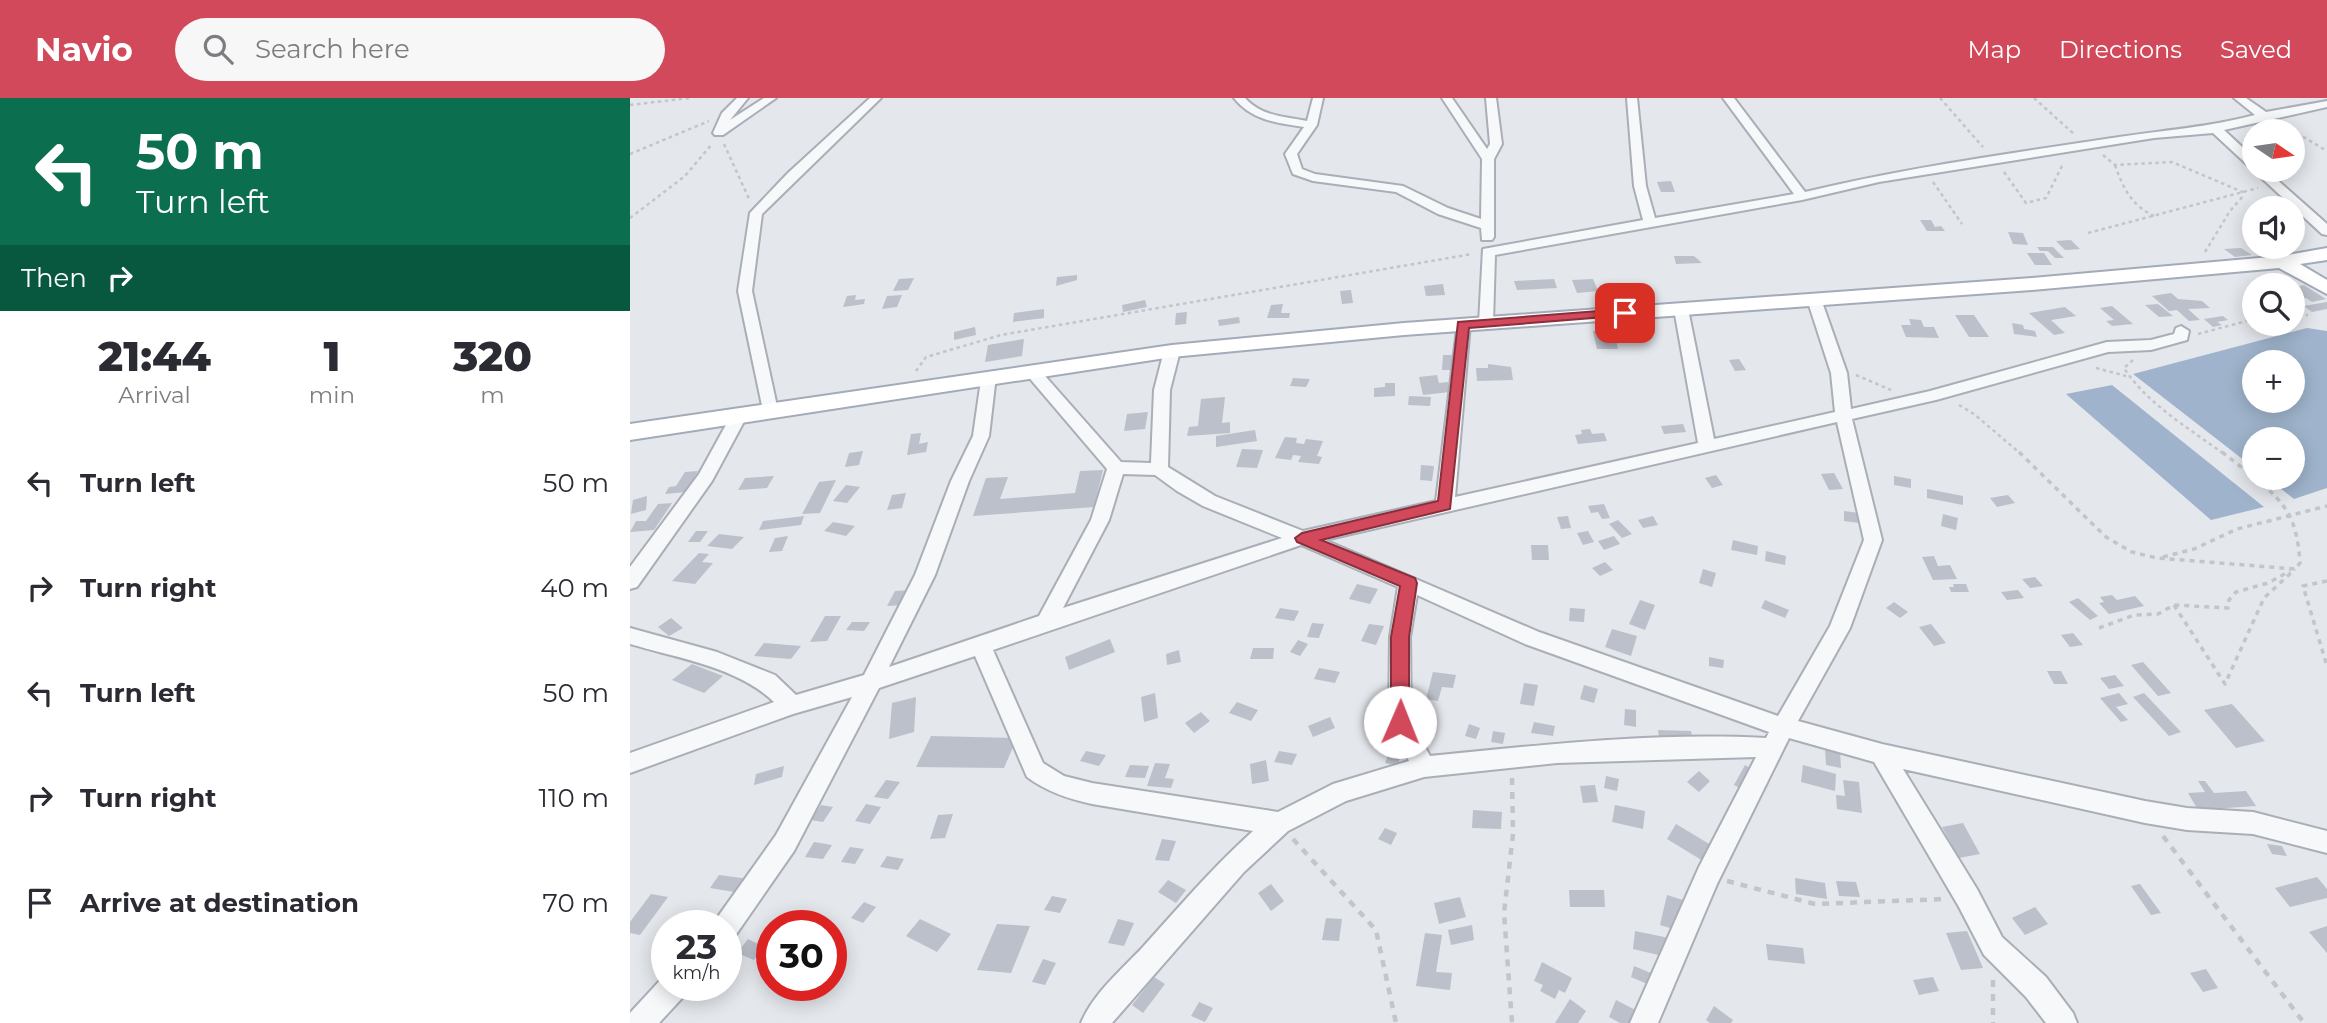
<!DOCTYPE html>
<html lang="en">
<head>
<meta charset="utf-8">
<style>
	body { margin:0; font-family:Montserrat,sans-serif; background:#f7f7f7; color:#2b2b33; height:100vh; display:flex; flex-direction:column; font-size:26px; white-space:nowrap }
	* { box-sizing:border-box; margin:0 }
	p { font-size:23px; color:#7c7c81 }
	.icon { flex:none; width:38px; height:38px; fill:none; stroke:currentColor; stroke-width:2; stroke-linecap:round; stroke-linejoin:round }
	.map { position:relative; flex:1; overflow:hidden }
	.sheet { display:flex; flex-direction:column; background:#fff; width:630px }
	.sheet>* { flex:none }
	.guide { background:#0b6e4f; color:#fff; overflow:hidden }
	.needle { width:46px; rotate:103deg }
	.fabs { position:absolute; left:1612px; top:21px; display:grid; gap:14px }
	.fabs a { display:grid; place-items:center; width:63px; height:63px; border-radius:50%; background:#fff; box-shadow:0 4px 18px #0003; font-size:35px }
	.speed { position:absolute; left:21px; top:812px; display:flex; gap:14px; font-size:35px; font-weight:700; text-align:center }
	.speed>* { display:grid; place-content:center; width:91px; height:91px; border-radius:50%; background:#fff; box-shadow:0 4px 18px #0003; line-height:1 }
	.speed small { font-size:18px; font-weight:400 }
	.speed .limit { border:10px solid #d22; background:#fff; color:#111 }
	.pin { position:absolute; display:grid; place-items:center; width:60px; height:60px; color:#fff; margin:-30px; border-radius:14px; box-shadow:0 4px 10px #0006 }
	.me { position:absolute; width:77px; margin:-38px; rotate:1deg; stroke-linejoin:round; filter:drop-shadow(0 0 5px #0008) }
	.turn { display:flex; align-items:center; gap:24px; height:147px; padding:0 21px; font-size:32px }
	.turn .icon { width:91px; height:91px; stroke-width:2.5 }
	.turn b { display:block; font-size:49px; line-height:60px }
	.then { display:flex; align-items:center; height:66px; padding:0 21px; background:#0003; gap:14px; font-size:26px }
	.eta { display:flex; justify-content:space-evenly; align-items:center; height:119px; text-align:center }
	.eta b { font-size:42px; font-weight:800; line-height:49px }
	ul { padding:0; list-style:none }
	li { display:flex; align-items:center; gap:21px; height:105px; padding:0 21px }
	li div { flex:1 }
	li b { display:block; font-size:26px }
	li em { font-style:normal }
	header { display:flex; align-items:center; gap:42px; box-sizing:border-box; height:98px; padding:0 35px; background:#d1495b; color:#fff }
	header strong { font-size:33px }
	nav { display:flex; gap:38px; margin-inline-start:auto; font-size:24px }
	.search { width:490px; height:63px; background:#f7f7f7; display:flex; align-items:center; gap:18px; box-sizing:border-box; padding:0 24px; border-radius:38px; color:#7c7c81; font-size:26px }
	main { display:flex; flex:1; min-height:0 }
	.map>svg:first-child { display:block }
	.water { fill:#9fb4cc; fill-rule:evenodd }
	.building { fill:#bbc0ca }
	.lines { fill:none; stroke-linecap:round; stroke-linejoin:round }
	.minor-casing { stroke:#a9aeb7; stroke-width:4 }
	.major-casing { stroke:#a3abb8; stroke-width:4 }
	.path-far2 { stroke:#c2c5cb; stroke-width:2.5; stroke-dasharray:3.5 3.5; stroke-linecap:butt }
	.path-far1 { stroke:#c2c5cb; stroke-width:3.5; stroke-dasharray:5 5; stroke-linecap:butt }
	.path { stroke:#c2c5cb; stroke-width:4.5; stroke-dasharray:7 7; stroke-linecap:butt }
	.minor { fill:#f7f8fa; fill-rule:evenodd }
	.major { fill:#fff; fill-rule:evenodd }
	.route { fill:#d1495b; stroke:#882f3b; stroke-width:2 }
</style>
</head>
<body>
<header>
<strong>Navio</strong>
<div class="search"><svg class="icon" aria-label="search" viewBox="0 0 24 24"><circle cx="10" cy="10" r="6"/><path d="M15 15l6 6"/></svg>Search here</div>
<nav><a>Map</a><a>Directions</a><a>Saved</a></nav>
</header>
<main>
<section class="sheet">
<div class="guide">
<div class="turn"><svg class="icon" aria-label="left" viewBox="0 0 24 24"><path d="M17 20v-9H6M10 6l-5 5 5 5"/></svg><div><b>50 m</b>Turn left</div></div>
<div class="then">Then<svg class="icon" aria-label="right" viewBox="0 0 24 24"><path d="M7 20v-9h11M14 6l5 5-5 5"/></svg></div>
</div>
<div class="eta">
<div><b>21:44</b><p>Arrival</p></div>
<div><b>1</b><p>min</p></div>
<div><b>320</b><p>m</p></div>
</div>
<ul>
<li><svg class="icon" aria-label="left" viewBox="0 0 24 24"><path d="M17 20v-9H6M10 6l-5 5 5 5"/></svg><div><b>Turn left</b></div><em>50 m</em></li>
<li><svg class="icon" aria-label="right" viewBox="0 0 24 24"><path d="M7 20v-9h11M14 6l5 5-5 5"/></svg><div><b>Turn right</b></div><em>40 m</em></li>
<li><svg class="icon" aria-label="left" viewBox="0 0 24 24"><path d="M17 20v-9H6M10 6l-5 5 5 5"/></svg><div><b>Turn left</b></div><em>50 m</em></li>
<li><svg class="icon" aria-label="right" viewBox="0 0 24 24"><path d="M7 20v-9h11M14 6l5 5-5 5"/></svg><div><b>Turn right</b></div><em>110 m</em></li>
<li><svg class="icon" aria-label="arrive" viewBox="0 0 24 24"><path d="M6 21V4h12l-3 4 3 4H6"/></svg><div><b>Arrive at destination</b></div><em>70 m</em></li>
</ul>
</section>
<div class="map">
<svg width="1697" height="925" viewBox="0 0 1697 925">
	<rect width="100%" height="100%" fill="#e4e7ec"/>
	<!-- water -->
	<path class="water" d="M1677,230l20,3v157l-33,11 -27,-21h25v-39h-38v29l-121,-94zM1624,264h38v39h-38z
		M1482,287l152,122 -53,13 -145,-126z"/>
	<!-- building -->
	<path class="building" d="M1041,83l4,11h-14l-4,-10z
		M1290,122h11l4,7 6,-1 4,5h-18z
		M1378,134l15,1 5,12 -15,-1z
		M1441,142l9,9 -15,1 -9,-9z
		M1407,149h16l11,11h-9l-7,-7h-8z
		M1611,150l11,7 -17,2 -11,-8z
		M1397,155h17l8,12h-17z
		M1044,158h20l8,7 -26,1z
		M447,177v5l-21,6 1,-9z
		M284,180l-6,12 -15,1 6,-12z
		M924,181l3,9 -40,2 -3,-9z
		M963,181l5,12 -21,2 -5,-13z
		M813,186l2,11 -19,1 -2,-10z
		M1674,187l22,14 -14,3 -6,-4h-14v-11z
		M721,192l2,13 -11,1 -2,-13z
		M1541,195l7,6 24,2 8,7 -22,1 12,11 -11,1 -12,-11 -8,1 -17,-15z
		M226,197l-1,5 10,-1 -1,5 -21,3 4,-11z
		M272,197l-5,12 -15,2 5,-13z
		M515,202l2,7 -24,5 -1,-7z
		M1697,204v7l-15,3 -8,-6z
		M653,206l-2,9h9l-1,5h-22l4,-13z
		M1528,206l15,12 -14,1 -14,-12z
		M1482,208l21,18 -21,2 -6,-5 8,-1 -14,-12z
		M1435,209l11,9 -25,4 14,13 -11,2 -25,-22z
		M414,211v9l-31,4 1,-9z
		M557,214l-1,12 -11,1 1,-12z
		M1325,217h19l15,22h-20z
		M1593,218l5,4 -11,2 5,3 -9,2 -9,-8z
		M609,219l1,6 -21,3 -1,-6z
		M1279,221l12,1 3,7h10l5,11 -33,-1 -5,-12h10z
		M1382,225l11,2 1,4 11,2 2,6 -23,-3z
		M345,229l1,8 -22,5v-8z
		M963,233h21l4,18h-21z
		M394,241l-2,17 -37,6 3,-17z
		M813,257h10l-1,15h-10z
		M1109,261l7,11 -11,1 -6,-11z
		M858,266l23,3 2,13 -36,1 -1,-13h12z
		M807,277l2,8 9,-1 2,10 -27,3 -4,-18z
		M663,280l17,1 -4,8 -16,-1z
		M755,285h10v13l-21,1v-9l11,-1z
		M779,298l22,1 -1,9 -22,-1z
		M595,299l-3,26 8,-1v11l-43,3 2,-9 9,-1 3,-27z
		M518,314l-3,17 -21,2 3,-17z
		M1053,326l3,8 -22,2 -3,-8z
		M960,331l2,5 12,-1 3,8 -29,3 -3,-9 7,-1 -1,-4z
		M625,332l2,11 -41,6v-11z
		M291,335l-2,11 9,-2 -2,10 -19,3 4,-21z
		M655,339l12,1 -1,5 8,1 2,-5 17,2 -6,15 5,1 -3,7 -21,-2 3,-6 -8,-1 -2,5 -16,-2z
		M612,351l21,1 -6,18 -21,-1z
		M233,353l-4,14 -14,2 4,-14z
		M791,367l13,1 -2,15 -12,-1z
		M473,372l-9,37 -121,9 13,-38 22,-1 -8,22 75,-6 5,-22z
		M68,373l-12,21 -21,2 4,-7 7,-1 9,-14z
		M1204,375l9,16 -14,1 -8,-16z
		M1086,377l7,10 -11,3 -7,-10z
		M144,378l-7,12 -29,2 7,-12z
		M1264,378l17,3v9l-17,-3z
		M206,382l-16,33 -18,1 17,-32z
		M216,387l14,2 -13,16 -14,-2z
		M1297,391l36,7v9l-36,-7z
		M276,395l-4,15 -15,2 5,-15z
		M1378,397l7,8 -18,4 -7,-9z
		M17,398l-1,14 -15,4 2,-14z
		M42,405l-18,27 -24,2 6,-11h10l12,-17z
		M974,406l6,14 -8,1 -4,-7 -7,1 -3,-7z
		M1214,413l15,2v10l-15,-2z
		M1313,416l15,4 -2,12 -15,-4z
		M174,418l-3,9 -42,5 4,-9z
		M938,418l3,12 -10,1 -4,-12z
		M1023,418l5,9 -15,3 -5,-8z
		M988,422l14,14 -10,4 -13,-14z
		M203,424l22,4 -9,10 -22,-5z
		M66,433h12l-8,11h-12z
		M958,433l6,11 -11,3 -6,-12z
		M89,436l25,3 -12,12 -25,-3z
		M158,438l-6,15 -13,1 6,-14z
		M984,438l6,8 -16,6 -6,-9z
		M1103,442l25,6 -1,9 -26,-5z
		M901,447h17l1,15h-17z
		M1136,453l20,5 -1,9 -20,-4z
		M69,455l10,1 -7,8 11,1 -18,21 -23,-3z
		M1304,458l4,10 12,-1 7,14 -24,1 -11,-23z
		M975,464l8,8 -13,6 -8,-8z
		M1073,471l13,4 -4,14 -13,-4z
		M1405,479l8,9 -13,2 -8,-9z
		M727,486l21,5 -8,15 -21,-5z
		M1323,486h13l3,8h-18l-2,-5h5z
		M283,492l-8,15 -18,1 8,-15z
		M1388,492l6,8 -17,2 -6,-8z
		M1482,497l5,5 18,-4 9,10 -35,8 -10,-11 5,-1 -4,-5z
		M1448,500l20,18 -8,4 -21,-18z
		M1010,502l15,5 -10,25 -16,-6z
		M1135,502l24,10 -4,8 -24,-10z
		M1264,504l14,10 -8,6 -14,-10z
		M650,510l19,3 -5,10 -19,-3z
		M940,510l15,1 -1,13 -15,-1z
		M195,518h16l-14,25 -17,1z
		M41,520l12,10 -14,8 -11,-9z
		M222,524h18l-6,9 -18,-1z
		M682,525l12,1 -5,14 -12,-1z
		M739,526l15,2 -8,19 -15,-4z
		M1301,526l15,19 -12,3 -15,-19z
		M982,531l25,7 -6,20 -26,-9z
		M1443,535l10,12 -13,2 -9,-12z
		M480,541l5,13 -46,18 -4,-13z
		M668,542l10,4 -8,12 -10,-4z
		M134,545l37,3 -10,13 -37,-3z
		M623,550h21l-1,11h-23z
		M549,552l2,12 -14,3 -1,-11z
		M1079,559l15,3 -1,8 -14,-2z
		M1513,564l28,31 -13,3 -27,-31z
		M62,566l31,12 -19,17 -32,-13z
		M689,570l21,4 -5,11 -21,-4z
		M1417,573h14l7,13h-14z
		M803,574l23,3 -3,13 -11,-1 -4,14 -12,-2z
		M1485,577l9,11 -15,3 -9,-11z
		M894,585l14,2 -4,21 -14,-2z
		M954,587l14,4 -4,14 -14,-4z
		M525,595l3,25 -14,4 -3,-25z
		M1489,595l9,11 -12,3 12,13 -7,2 -21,-24z
		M1514,595l37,39 -12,4 -36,-39z
		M286,599l-2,35 -25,7 3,-36z
		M607,604l21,8 -7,11 -22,-8z
		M1602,606l33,37 -29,7 -32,-38z
		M995,611l11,1v17l-12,-2z
		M571,614l9,9 -16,12 -9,-10z
		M700,619l5,11 -22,9 -5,-11z
		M904,624l21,4 -2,10 -22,-3z
		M839,626l11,4 -4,11 -11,-3z
		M1028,632l33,1 2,12h-33z
		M863,633l12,2 -2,11 -12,-2z
		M301,638l86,2 -13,30 -88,-1z
		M761,650l12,3 -6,15 -12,-3z
		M1195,650l15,2 1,18 -15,-3z
		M456,653l20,4 -7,11 -19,-5z
		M649,653l18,3 -5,11 -18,-3z
		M636,662l3,21 -17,3 -2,-20z
		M525,665l15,1 -5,14 9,1 -3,9 -24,-2z
		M500,667l19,1 -4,12 -20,-1z
		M1115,667l13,7 -11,20 -13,-7z
		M1173,667l33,9 -1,17 -34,-9z
		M154,668l-2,11 -28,8 2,-11z
		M1069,673l11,10 -11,11 -12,-10z
		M976,678l13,3 -2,12 -13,-3z
		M256,682l14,2 -12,17 -14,-2z
		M1213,682l16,2 3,31 -25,-4 -1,-14 9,1z
		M1568,683h7l9,12 32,-2 10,15 -58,4 -10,-17 17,-1z
		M965,687l3,17 -15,1 -3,-17z
		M236,706l15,3 -11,17 -15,-3z
		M191,707l12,2 -10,15 -12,-2z
		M985,707l30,6 -2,18 -31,-7z
		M843,712l29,2 -1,17 -29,-1z
		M323,716l-8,24 -15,1 8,-24z
		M1333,725l17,31 -21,4 -17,-31z
		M1046,726l35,21 -8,16 -36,-22z
		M755,730l12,5 -6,12 -13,-6z
		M532,741l14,2 -7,20 -14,-1z
		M184,744l18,3 -9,14 -18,-2z
		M1637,746l15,2 5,10 -15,-2z
		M220,749l14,2 -9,15 -14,-2z
		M257,758l17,3 -6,11 -18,-3z
		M89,777l30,4 -9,14 -30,-5z
		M1687,779l10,12v9l-37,9 -15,-19z
		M1165,780l30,5 2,16 -31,-5z
		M538,782l18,10 -10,13 -18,-11z
		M1206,783l20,1 4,15 -21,-1z
		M641,786l13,17 -13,10 -13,-18z
		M1510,786l21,29 -10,2 -20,-29z
		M939,792h35l1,17h-35z
		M21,796l17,3 -28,38 -10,-2v-11z
		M1037,797l19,6 -6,30 -20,-6z
		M422,798l15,3 -7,14 -16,-3z
		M830,799l6,20 -27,7 -5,-21z
		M234,804l12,5 -13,16 -12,-5z
		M1405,809l13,17 -23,11 -13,-17z
		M696,820l16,1 -3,22 -17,-1z
		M290,821l31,15 -14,18 -31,-16z
		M488,821l16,4 -10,23 -16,-3z
		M367,826l33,2 -19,47 -34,-3z
		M842,827l2,15 -23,5 -3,-15z
		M1697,828v27l-18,-21z
		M1005,833l34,7 -2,19 -34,-8z
		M1337,833l16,37 -22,2 -15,-37z
		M795,835l17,2 -6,37 16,1 -2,17 -34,-4z
		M118,841l16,8 -10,13 -17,-7z
		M1136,846l37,4 2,16 -37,-4z
		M413,861l13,4 -11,22 -13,-3z
		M912,864l30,16 -7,15 -6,-3 -4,9 -15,-8 3,-6 -9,-4z
		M1004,868l24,10 -4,11 -23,-10z
		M1576,871l12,19 -15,4 -13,-19z
		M524,879l11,7 -22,29 -11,-8z
		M1303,879l6,14 -20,4 -6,-15z
		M940,901l16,12 -8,12h-23z
		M986,902l29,15 -4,8h-21l-11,-6z
		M569,904l14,6 -8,14 -14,-6z
		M1084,908l19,14 -2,3h-21l-4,-3z"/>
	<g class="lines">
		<!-- minor casing -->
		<g class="minor-casing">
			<path id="minor" d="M107,0h11l-18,22 34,-22h12l-53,37h-8l-2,-2 9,-20z
				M240,0h11l-119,116 -10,77 26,120 -2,4h-12l-26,-124 12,-78 38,-40z
				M604,0h11c16,18 40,19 62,23l6,-23h10l-6,27 -20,29 5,15 13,5 88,12 45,22 33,11 1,-60 -40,-61h10l35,51 3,-5 -4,-46h10l6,46 -8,15v78l-2,3h-10l-1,-12 -43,-14 -42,-22 -83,-11 -20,-7 -8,-20 19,-27c-27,-4 -53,-7 -70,-29z
				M997,0h10l9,88 9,32 139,-24 -71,-96h11l71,94c104,-25 209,-39 314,-55 46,-7 91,-10 136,-22l-21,-17h12l20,14 61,-11v6l-103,23 30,28v12h12l61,54v11l-5,-1 -109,-101 -59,5 -275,44 -77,18 -307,55 -2,68 -2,3h-10l-2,-3 4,-74 160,-29 -9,-34z
				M1184,197l7,4 26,74 4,36 79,-18 177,-49 44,-2 23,-6 2,-6 5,-2 8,5 -2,9 -36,10 -43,2 -172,48 -84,19 30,121 -32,88 -52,93 84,23 263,57 42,7 66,4 74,19v22l-74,-19 -66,-4 -42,-7 -242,-54 74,120 25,48 44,40 27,36 4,10h-31l-20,-26 -42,-42 -25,-48 -85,-145 -85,-24 -72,146 -59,139h-28l69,-156 57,-110 -199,6 -133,14 -78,24 -58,30 -44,41 -132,151h-31c12,-29 40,-53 61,-75 36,-40 71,-81 111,-117l-161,-27c-23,-5 -45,-12 -65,-27l-52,-121 -96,32 -85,163 -59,85 -9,4v-14h-12l3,-8 59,-83 76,-138 -59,17 -163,59v-20l144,-51c-36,-35 -97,-44 -144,-58v-16l87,24 58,23 21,20 68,-20 51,-100 36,-94 22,-45 9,-63h12l2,3 -7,60 -20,45 -34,94 -46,92 150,-51 52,-96 16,-51 -81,-95 -2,-3 2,-3h12l83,94 30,1 3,-73 10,-39 3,-3h10l3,3 -10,39 -2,77 47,29 88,35 133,-30 22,-180h10l2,3 -15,173 243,-54 -24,-134 7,-4 7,4 26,130 121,-27 -4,-39 -24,-74zM1207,324l27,118 -34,86 -52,90 -239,-84 -214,-92zM493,376l32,1 22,16 26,15 79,32 -219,70 46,-88zM671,447l97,42 -8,50 -1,85 20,39 -76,23 -55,28 -186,-29 -28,-7 -21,-13 -50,-113zM787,497l108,49 244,88 -3,6c-112,-6 -225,7 -336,18l-19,-35 -1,-84z
				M109,313l8,5 -35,65 -75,106 -7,2v-22l69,-93 34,-62z
				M35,877l2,10h21l-3,10 -26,28h-29v-10z"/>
		</g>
		<!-- major casing -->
		<g class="major-casing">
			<path id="major" d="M1697,150v12l-27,4 27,16v14l-48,-26 -247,22 -628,45 -232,22 -542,83v-16l542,-79 232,-22 628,-45 250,-22z"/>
		</g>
		<!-- path-far2 -->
		<path class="path-far2" d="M1310,0l43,49
			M1404,0l40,36
			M0,7l59,-7
			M1655,28l42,25
			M94,46l26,57
			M0,56l79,-33
			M1473,57l12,10 57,-3 73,31
			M1485,67c8,23 16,40 39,51
			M1374,74l22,31 20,-5 17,-34
			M1303,84l29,42
			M0,120l55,-42 27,-32
			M1458,135l170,-45
			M1575,154l25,-41 14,-16
			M1662,219l16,-2
			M1568,236l56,-15
			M1503,262l-9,8c23,36 66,61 100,86
			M1466,270l30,8
			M286,273l10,-14 75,-22 471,-81
			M1226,277l35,15
			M1329,307l15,9 47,40"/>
		<!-- path-far1 -->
		<path class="path-far1" d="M1389,354l87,85 26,15 25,6 138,11 5,-6c-3,-43 -12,-58 -45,-85
			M1592,354l32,25
			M1533,459l31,-8 43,-20 90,-23
			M1697,483l-24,5 24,80
			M1544,507l51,79 39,-86 31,-29
			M1469,530l35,-13 24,-1 16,-9 54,3 1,-8 7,-8 32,-9 22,-12"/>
		<!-- path -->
		<path class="path" d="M882,680l1,56 -9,79 8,110
			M1533,738l141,187
			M663,741l83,91 20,93
			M1097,783l88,23 129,-5
			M1363,882v43"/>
		<!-- minor -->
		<use href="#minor" class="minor"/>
		<!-- major -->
		<use href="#major" class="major"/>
	</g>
	<!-- route -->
	<path class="route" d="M995,211l5,1v5l-161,13 -19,181 -129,31 94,38 2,5 -8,54v85l-3,6 -6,2 -6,-2 -3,-6v-85l9,-51 -103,-44 -2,-4 7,-5 136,-32 20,-179z"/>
</svg>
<div class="fabs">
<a><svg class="needle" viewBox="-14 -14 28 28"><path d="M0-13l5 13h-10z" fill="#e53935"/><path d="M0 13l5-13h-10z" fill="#7c7c81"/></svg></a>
<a><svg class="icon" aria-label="sound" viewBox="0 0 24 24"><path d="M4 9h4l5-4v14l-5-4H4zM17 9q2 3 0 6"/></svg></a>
<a><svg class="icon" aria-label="search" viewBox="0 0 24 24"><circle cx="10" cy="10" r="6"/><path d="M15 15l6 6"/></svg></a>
<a>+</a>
<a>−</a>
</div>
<div class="speed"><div>23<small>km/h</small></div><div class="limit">30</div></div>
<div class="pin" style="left:995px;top:215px;background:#d93025"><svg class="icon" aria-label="arrive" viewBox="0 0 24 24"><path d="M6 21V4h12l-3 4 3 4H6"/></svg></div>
<svg class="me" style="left:770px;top:624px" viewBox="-20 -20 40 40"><circle r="19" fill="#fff"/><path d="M0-13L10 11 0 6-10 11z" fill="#d1495b"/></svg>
</div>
</main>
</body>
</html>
